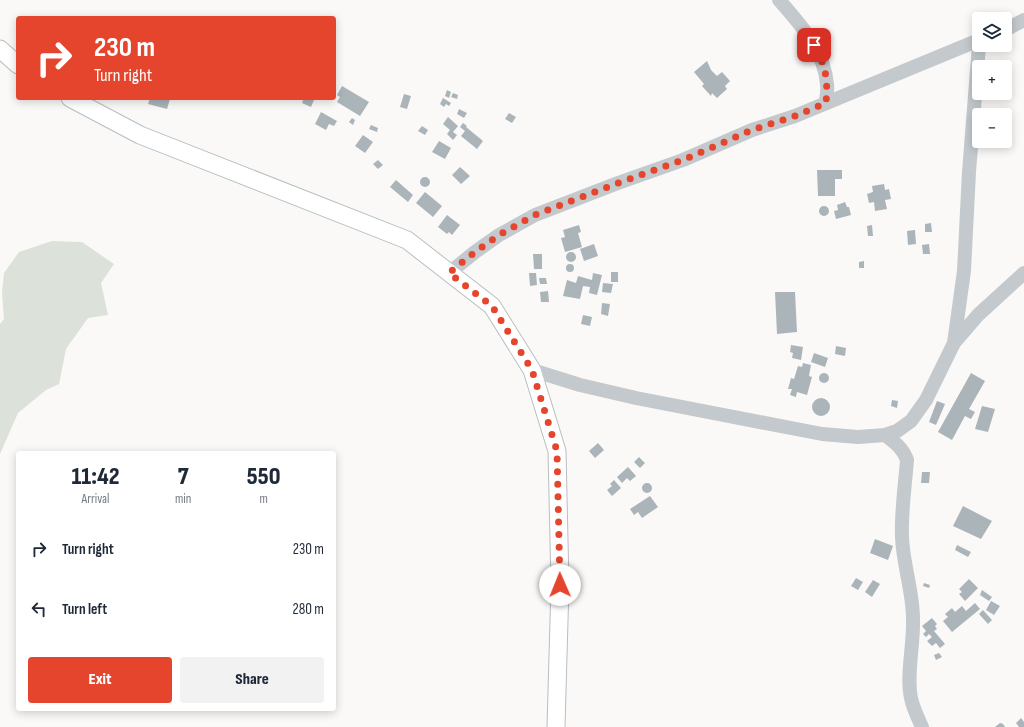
<!DOCTYPE html>
<html lang="en">
<head>
<meta charset="utf-8">
<style>
	body { margin:0; font-family:"Sofia Sans Condensed",sans-serif; background:#f2f2f3; color:#1f2937; height:100vh; display:flex; flex-direction:column; font-size:15px; white-space:nowrap }
	* { box-sizing:border-box; margin:0 }
	p { font-size:13px; color:#747a83 }
	.icon { flex:none; width:22px; height:22px; fill:none; stroke:currentColor; stroke-width:2; stroke-linecap:round; stroke-linejoin:round }
	.map { position:relative; flex:1; overflow:hidden }
	.side { position:absolute; left:16px; top:451px; width:320px; height:260px; display:flex; flex-direction:column; background:#fff; border-radius:4px; box-shadow:0 2px 10px #0003 }
	.side>* { flex:none }
	.top-card { position:absolute; left:16px; top:16px; width:320px; height:84px; border-radius:4px; box-shadow:0 2px 10px #0003; background:#e5452c; color:#fff; overflow:hidden }
	.tools { position:absolute; left:972px; top:12px; display:grid; gap:8px }
	.tools a { display:grid; place-items:center; width:40px; height:40px; border-radius:4px; background:#fff; box-shadow:0 2px 10px #0003; font-size:20px }
	.pin { position:absolute; display:grid; place-items:center; width:34px; height:34px; color:#fff; margin:-17px; border-radius:8px; box-shadow:0 2px 6px #0006 }
	.me { position:absolute; width:44px; margin:-22px; rotate:359deg; stroke-linejoin:round; filter:drop-shadow(0 0 3px #0008) }
	.turn { display:flex; align-items:center; gap:14px; height:84px; padding:0 12px; font-size:18px }
	.turn .icon { width:52px; height:52px; stroke-width:2.5 }
	.turn b { display:block; font-size:28px; line-height:34px }
	.eta { display:flex; justify-content:space-evenly; align-items:center; height:68px; text-align:center }
	.eta b { font-size:24px; font-weight:800; line-height:28px }
	.button { display:flex; gap:8px; margin-top:auto; padding:8px 12px }
	.button a { flex:1; height:46px; border-radius:4px; background:#e5452c; color:#fff; font-size:16px; font-weight:800; line-height:46px; text-align:center }
	.button a+a { background:#f2f2f3; color:#1f2937 }
	ul { padding:0; list-style:none }
	li { display:flex; align-items:center; gap:12px; height:60px; padding:0 12px }
	li div { flex:1 }
	li b { display:block; font-size:15px }
	li em { font-style:normal }
	.map>svg:first-child { display:block }
	.green { fill:#dce2d9 }
	.building { fill:#aab4b9 }
	.lines { fill:none; stroke-linecap:round; stroke-linejoin:round }
	.major-casing { stroke:#b9bec1; stroke-width:19 }
	.minor { stroke:#c3c9cc; stroke-width:14 }
	.major { stroke:#fff; stroke-width:17 }
	.route { stroke:#e5452c; stroke-width:7; stroke-dasharray:0 12.6 }
</style>
</head>
<body>
<div class="map">
<svg width="1024" height="727" viewBox="0 0 1024 727">
	<rect width="100%" height="100%" fill="#faf9f8"/>
	<!-- green -->
	<path class="green" d="M52,241l30,1 32,22 -13,19 7,32 -20,3 -22,31 -7,35 -13,6 -28,23 -18,41v-130l4,-5 -2,-26 2,-20 15,-21z"/>
	<!-- building -->
	<path class="building" d="M707,61l4,9 6,6 5,-4 8,9 -5,5 2,3 -10,9 -5,-5 -1,3 -9,-10 2,-2 -10,-12z
		M342,86l27,16 -9,14 -23,-14 3,-5 -3,-2z
		M447,90l4,2 -2,6 -4,-2z
		M453,93l5,2 -1,4 -6,-2z
		M404,94l7,2 -4,13 -7,-2z
		M150,98l20,1 -3,10 -19,-5z
		M304,98h6l4,2 -3,7 -9,-4z
		M443,98l8,5 -2,3 -3,-2 -2,3 -4,-3z
		M459,109l8,4 -3,5 -7,-4z
		M321,112l16,9 -3,5 -5,-2 -3,6 -11,-6z
		M509,113l7,4 -4,6 -7,-4z
		M448,117l10,9 -5,6 4,3 -4,5 -6,-6 3,-4 -7,-6z
		M352,118l3,2 -2,5 -4,-3z
		M463,123l4,3 -1,1 17,14 -6,8 -16,-13 4,-5 -5,-4z
		M371,125l7,3 -1,4 -8,-3z
		M422,126l6,4 -3,5 -7,-4z
		M363,135l10,7 -8,11 -10,-7z
		M439,141l12,7 -6,11 -13,-7z
		M378,160l5,5 -5,4 -5,-5z
		M460,167l10,9 -9,8 -9,-9z
		M817,170h25v9h-7v17h-17z
		M420 182a5 5 0 1 1 10 0a5 5 0 1 1-10 0Z
		M396,180l17,15 -5,7 -18,-15z
		M884,184l1,6 4,-1 2,10 -6,1 2,9 -12,2 -1,-9 -5,1 -2,-9 6,-2 -1,-6z
		M425,192l17,14 -9,11 -17,-14z
		M845,202l2,5h2l2,8 -15,4 -2,-8 4,-1 -1,-5z
		M819 211a5 5 0 1 1 10 0a5 5 0 1 1-10 0Z
		M447,215l13,10 -8,10 -3,-3 -2,2 -9,-7z
		M931,223l1,9h-7v-8z
		M579,225l2,7 -3,1 4,14 -17,5 -4,-14 4,-1 -2,-7z
		M872,225l1,11h-5l-1,-10z
		M915,230l1,14 -8,1 -1,-14z
		M594,244l4,12 -14,5 -4,-12z
		M929,244l1,10h-7l-1,-9z
		M566 257a5 5 0 1 1 10 0a5 5 0 1 1-10 0Z
		M533,254h9v15h-8z
		M864,261v7h-5v-6z
		M566 268a4 4 0 1 1 8 0a4 4 0 1 1-8 0Z
		M611,272h7v10h-7z
		M529,273h7l1,12 -7,1z
		M593,273l9,2 -5,20 -8,-2 1,-6 -7,-1 -3,13 -17,-3 4,-16 9,3 2,-7 14,4z
		M539,278h7l1,6h-7z
		M603,283l10,1 -2,9 -9,-1z
		M548,291l1,11h-8l-1,-10z
		M775,292h20l2,40 -20,2z
		M602,303l8,1 -2,12 -7,-2z
		M583,315l9,2 -2,9 -9,-2z
		M791,345l12,2 -2,13 -9,-2 1,-5 -3,-1z
		M836,346l10,2 -1,8 -10,-2z
		M814,353l14,5 -3,9 -14,-5z
		M803,363l8,2 -2,11 3,1 -5,18 -10,-3 -1,5 -6,-2 2,-6h-4l3,-11 3,1 4,-13 4,1z
		M819 378a5 5 0 1 1 10 0a5 5 0 1 1-10 0Z
		M971,373l14,8 -16,28 6,3 -4,7 -6,-3 -13,24 -14,-8z
		M812 407a9 9 0 1 1 18 0a9 9 0 1 1-18 0Z
		M892,400l6,1 -1,7 -6,-2z
		M937,401l8,3 -9,21 -7,-3z
		M982,406l13,3 -7,23 -13,-3z
		M598,443l6,7 -9,8 -6,-7z
		M639,457l6,6 -5,5 -6,-6z
		M628,467l8,9 -6,5 -3,-3 -5,5 -5,-6z
		M922,472h8l-1,11h-8z
		M614,480l7,8 -9,8 -5,-6 5,-4 -2,-2z
		M642 488a5 5 0 1 1 10 0a5 5 0 1 1-10 0Z
		M650,496l8,11 -16,11 -4,-6 -4,3 -4,-6z
		M963,506l29,15 -11,18 -28,-13z
		M875,539l18,7 -5,14 -18,-7z
		M957,545l14,7 -3,5 -13,-7z
		M856,578l7,4 -5,8 -7,-4z
		M969,579l9,9 -13,13 -6,-7 3,-2 -3,-3z
		M873,580l7,4 -8,13 -7,-5z
		M924,583l6,2 -1,3 -6,-2z
		M982,590l10,7 -3,4 -9,-6z
		M991,601l9,5 -6,9 -8,-5z
		M975,603l5,6 -28,23 -9,-11 5,-4 -3,-3 7,-6 3,4 7,-6 4,5z
		M983,610l9,10 -4,4 -9,-10z
		M932,618l5,6 -2,2 2,3 -3,2 11,13 -5,4 -4,-5 -4,3 -5,-5 5,-4 -3,-3 -3,3 -3,-3 3,-3 -4,-5z
		M939,653l3,4 -6,3 -2,-5z
		M1021,718l3,4v5h-5l-3,-4z
		M1000,723l3,1 2,3h-10z"/>
	<g class="lines">
		<!-- major casing -->
		<g class="major-casing">
			<path id="major" d="M0,49l18,16
				M70,98l70,37 267,105 85,66 40,64 25,81 3,134 -4,142"/>
		</g>
		<!-- minor -->
		<path class="minor" d="M779,0c21,24 46,51 48,85 1,6 -1,12 -1,18
			M1005,30l19,-10
			M449,273l26,-21 24,-17 36,-20 83,-32 65,-23 69,-30 43,-14 184,-76
			M954,343l10,-72 5,-99 10,-127
			M532,370l48,15 56,13 186,36 36,3 27,-2 12,-4 14,-10 15,-21 28,-57 24,-28 46,-42
			M885,435c10,8 18,13 22,25 -2,26 -6,52 -5,77 1,28 11,54 11,82 1,25 -7,56 -2,79 2,10 7,20 11,29"/>
		<!-- major -->
		<use href="#major" class="major"/>
	</g>
	<g class="lines">
		<!-- route -->
		<path class="route" d="M560,585l-3,-134 -25,-81 -40,-64 -43,-33 26,-21 24,-17 36,-20 83,-32 65,-23 69,-30 43,-14 31,-13c2,-24 0,-37 -12,-58"/>
	</g>
</svg>
<div class="tools">
<a><svg class="icon" aria-label="layers" viewBox="0 0 24 24"><path d="M12 4l9 5-9 5-9-5zM3 14l9 5 9-5"/></svg></a>
<a>+</a>
<a>−</a>
</div>
<div class="pin" style="left:814px;top:45px;background:#d93025"><svg class="icon" aria-label="arrive" viewBox="0 0 24 24"><path d="M6 21V4h12l-3 4 3 4H6"/></svg></div>
<svg class="me" style="left:560px;top:585px" viewBox="-20 -20 40 40"><circle r="19" fill="#fff"/><path d="M0-13L10 11 0 6-10 11z" fill="#e5452c"/></svg>
<div class="top-card">
<div class="turn"><svg class="icon" aria-label="right" viewBox="0 0 24 24"><path d="M7 20v-9h11M14 6l5 5-5 5"/></svg><div><b>230 m</b>Turn right</div></div>
</div>
<section class="side">
<div class="eta">
<div><b>11:42</b><p>Arrival</p></div>
<div><b>7</b><p>min</p></div>
<div><b>550</b><p>m</p></div>
</div>
<ul>
<li><svg class="icon" aria-label="right" viewBox="0 0 24 24"><path d="M7 20v-9h11M14 6l5 5-5 5"/></svg><div><b>Turn right</b></div><em>230 m</em></li>
<li><svg class="icon" aria-label="left" viewBox="0 0 24 24"><path d="M17 20v-9H6M10 6l-5 5 5 5"/></svg><div><b>Turn left</b></div><em>280 m</em></li>
</ul>
<div class="button"><a>Exit</a><a>Share</a></div>
</section>
</div>
</body>
</html>
